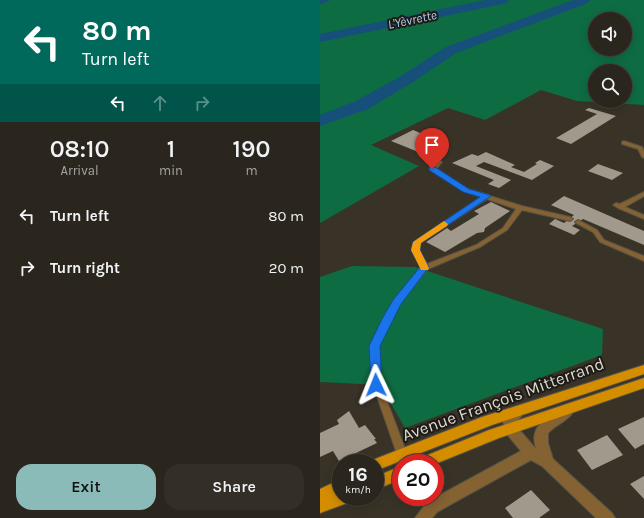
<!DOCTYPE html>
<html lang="en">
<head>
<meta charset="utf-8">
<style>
	body { margin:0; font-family:Karla,sans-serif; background:#332e26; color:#f1f3f6; height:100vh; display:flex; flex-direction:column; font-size:15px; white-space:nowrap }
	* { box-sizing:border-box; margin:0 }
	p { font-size:13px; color:#a6a5a4 }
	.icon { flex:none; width:22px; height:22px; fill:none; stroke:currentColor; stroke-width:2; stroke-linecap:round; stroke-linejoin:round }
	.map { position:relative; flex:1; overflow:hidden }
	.drawer { display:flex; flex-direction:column; background:#2b261d; width:320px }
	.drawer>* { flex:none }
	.hud { background:#00695c; color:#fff; overflow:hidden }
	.controls { position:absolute; left:268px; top:12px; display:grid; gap:8px }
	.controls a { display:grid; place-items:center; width:44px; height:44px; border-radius:50%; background:#2b261d; box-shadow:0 2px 10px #0003,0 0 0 1px #47433b; font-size:20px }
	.speed { position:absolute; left:12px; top:454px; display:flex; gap:8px; font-size:20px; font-weight:700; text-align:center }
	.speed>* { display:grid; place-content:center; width:52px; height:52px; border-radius:50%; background:#2b261d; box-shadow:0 2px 10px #0003,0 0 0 1px #47433b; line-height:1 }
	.speed small { font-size:10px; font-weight:400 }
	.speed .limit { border:6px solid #d22; background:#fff; color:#111 }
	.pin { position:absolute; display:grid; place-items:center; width:34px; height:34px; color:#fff; margin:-41px -17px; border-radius:50% 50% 50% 0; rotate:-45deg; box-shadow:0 0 4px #0007 }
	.pin .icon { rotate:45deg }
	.me { position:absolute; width:44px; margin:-22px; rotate:358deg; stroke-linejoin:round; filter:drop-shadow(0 0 3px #0008) }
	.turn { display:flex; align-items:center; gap:14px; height:84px; padding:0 16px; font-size:18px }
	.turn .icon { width:52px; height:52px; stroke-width:2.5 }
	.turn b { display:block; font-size:28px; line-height:34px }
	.lanes { display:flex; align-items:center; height:38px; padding:0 16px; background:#0003; justify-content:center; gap:20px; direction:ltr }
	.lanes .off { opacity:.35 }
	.eta { display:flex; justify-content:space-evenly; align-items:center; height:68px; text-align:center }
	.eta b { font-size:24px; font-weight:600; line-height:28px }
	.action { display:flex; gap:8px; margin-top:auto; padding:8px 16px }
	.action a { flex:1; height:46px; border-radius:16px; background:#8bbbb9; color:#111; font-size:16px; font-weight:600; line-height:46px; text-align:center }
	.action a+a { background:#332e26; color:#f1f3f6 }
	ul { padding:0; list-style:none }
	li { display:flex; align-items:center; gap:12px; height:52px; padding:0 16px }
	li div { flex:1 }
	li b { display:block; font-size:15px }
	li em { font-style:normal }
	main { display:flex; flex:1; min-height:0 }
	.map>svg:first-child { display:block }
	.green { fill:#0e6c43; fill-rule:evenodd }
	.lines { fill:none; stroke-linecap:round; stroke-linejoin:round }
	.canal { fill:#164f7a; fill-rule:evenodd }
	.river { fill:#164f7a; fill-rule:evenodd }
	.building { fill:#a19a8c }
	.lane-casing { stroke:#565146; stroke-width:2 }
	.street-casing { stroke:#565146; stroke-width:2 }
	.primary-casing { stroke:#565146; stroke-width:2 }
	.lane { fill:#856232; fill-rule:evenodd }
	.street { fill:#856232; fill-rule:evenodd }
	.primary { fill:#d58d00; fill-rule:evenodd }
	.route { fill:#1a73e8; stroke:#114b97 }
	.slow { fill:#f59e0b }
	.labels { text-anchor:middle; stroke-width:4; stroke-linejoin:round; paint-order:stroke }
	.far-water-label { font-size:13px; font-style:italic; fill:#add0ef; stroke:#1e1b16 }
	.near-street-label { font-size:17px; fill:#dcd9d1; stroke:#1e1b16 }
</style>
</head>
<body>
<main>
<section class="drawer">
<div class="hud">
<div class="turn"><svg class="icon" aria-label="left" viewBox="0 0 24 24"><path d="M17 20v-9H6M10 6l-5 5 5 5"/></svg><div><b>80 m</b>Turn left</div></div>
<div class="lanes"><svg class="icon" aria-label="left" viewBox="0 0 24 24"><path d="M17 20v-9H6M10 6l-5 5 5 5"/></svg><svg class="icon off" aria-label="ahead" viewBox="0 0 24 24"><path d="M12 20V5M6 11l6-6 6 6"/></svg><svg class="icon off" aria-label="right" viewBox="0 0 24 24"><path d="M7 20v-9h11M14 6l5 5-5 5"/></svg></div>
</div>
<div class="eta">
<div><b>08:10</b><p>Arrival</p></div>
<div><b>1</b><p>min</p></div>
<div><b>190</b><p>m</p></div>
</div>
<ul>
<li><svg class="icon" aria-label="left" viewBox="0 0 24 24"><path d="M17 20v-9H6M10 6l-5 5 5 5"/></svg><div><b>Turn left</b></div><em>80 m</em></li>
<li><svg class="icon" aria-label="right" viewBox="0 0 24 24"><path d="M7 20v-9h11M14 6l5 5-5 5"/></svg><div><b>Turn right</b></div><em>20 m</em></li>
</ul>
<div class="action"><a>Exit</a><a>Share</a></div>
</section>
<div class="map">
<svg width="324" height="518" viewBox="0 0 324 518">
	<rect width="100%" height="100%" fill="#393327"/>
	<!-- green -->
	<path class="green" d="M0,0h324v105l-67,-4 -36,-11 -56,30 -37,-12 -77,37 48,21 -99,57zM275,19h30v30h-30zM275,71h30v30h-30z
		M32,266l63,1 188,62 -1,26 -197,73 -25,-43 -60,-3v-105z"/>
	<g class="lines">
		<!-- canal -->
		<path class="canal" d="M0,0h11l-11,4z"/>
		<!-- river -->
		<path class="river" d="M165,0h24l-2,3 -4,1 -183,38v-8z
			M253,0h17l-2,3 -132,50 -43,29 -45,27 -48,17v-11l36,-14 45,-25 45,-29z"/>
	</g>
	<!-- building -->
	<path class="building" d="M269,108l27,8 -45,28 -15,-6 41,-24 -12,-4z
		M93,130l29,12 -21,11 -30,-12z
		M166,152l29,13 -4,2 13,5 13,-8 -2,-1 5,-3 14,6 -22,14 -48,-18 -8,4 35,14 -12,8 -11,-4 6,-4 -42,-17 20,-9 6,2z
		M278,164l25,9 -11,7 -24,-9z
		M244,196l80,35v14l-61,-26 -11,7 8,4 -6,5 -25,-11 6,-5 9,4 10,-8 -23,-10z
		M171,202l19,9 -25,17 -1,4 -7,1 -32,19 -19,-10 21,-14 4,3 28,-17 -5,-3z
		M29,411l10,17 6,-3 11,14h-2l3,4 -38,18 -6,-10 -13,6v-24l19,-9 -2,-4z
		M324,417v27l-9,5 -17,-20z
		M287,435l16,20 -31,15 -15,-20z
		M37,455l1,3 -10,5 -2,-3z
		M324,476v23l-14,-15z
		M211,490l19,20 -11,8h-26l-8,-10z"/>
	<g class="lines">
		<!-- lane casing -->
		<g class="lane-casing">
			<path id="lane" d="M304,141l18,6 2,4v7l-2,-1 -4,-8 -16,-5v-2z
				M108,152l14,10 -6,7 32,20 21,6 1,1 32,10 48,11 3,2 -3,2 -48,-11 -15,20 -27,17 -52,22 -28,34 -9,16 -12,26 2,40 26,69 -2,3 -3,1 -3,-1 -2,-3 -24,-69 -2,-40 12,-26 11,-19 27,-33 -9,-17 3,-9 66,-44 -17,-6 -34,-21v-2l6,-6 -10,-7v-2zM167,199l29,10 -13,19 -27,17 -49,19 -9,-14 2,-7z
				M324,192v4l-19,11 19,8v4l-26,-11 -5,-3 3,-2 4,1z
				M258,220l19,10 7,10 40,16v5l-44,-19 -7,-10 -17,-9 -1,-1z"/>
		</g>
		<!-- street casing -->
		<g class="street-casing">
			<path id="street" d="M198,406l5,1 2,4 -8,11v5l19,22c-1,-5 -3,-10 -1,-16 3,-11 23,-29 36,-25l2,4c-5,9 -18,13 -25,21v10l5,16 59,54 3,5h-19l-54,-52 -11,-6 -94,52 -5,6h-17l12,-16 94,-51 -15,-18 -3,-12 10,-14z"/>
		</g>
		<!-- primary casing -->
		<g class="primary-casing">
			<path id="primary" d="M324,365v9l-152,51 -112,44 -5,2v-8h-6l1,-2 112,-44z
				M324,378v10l-145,50 -64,26v-1h-19l2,-4 71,-29z
				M81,466v13l-26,11v-13z
				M21,479v18h11l-2,5 -30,11v-24z"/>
		</g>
		<!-- lane -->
		<use href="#lane" class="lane"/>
		<!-- street -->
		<use href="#street" class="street"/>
		<!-- primary -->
		<use href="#primary" class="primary"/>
	</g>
	<!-- route -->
	<path class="route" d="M109,167h6l34,22 21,6 1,1 -70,47 -1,7 9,17 -28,37 -21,42 2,39 -1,3 -5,1 -4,-1 -1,-3 -2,-39 13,-27 11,-19 27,-33 -9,-17 2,-8 67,-45 -17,-5 -34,-22z"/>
	<!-- slow -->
	<path class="slow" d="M124,221l4,3 -1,2 -26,17 -1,7 9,18 -1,2h-7l-10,-20 2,-8z"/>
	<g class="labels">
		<!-- far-water labels -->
		<g class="far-water-label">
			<text transform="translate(92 19) rotate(-12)" y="5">L'Yèvrette</text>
		</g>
		<!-- near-street labels -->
		<g class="near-street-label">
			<text transform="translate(183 399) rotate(-20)" y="6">Avenue François Mitterrand</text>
		</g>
	</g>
</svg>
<div class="controls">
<a><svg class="icon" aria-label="sound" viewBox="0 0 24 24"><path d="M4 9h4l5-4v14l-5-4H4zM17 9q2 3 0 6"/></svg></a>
<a><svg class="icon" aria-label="search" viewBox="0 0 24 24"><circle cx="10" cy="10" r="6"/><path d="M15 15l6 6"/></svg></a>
</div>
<div class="speed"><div>16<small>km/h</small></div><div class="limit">20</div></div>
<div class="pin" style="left:112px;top:169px;background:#d93025"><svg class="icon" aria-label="arrive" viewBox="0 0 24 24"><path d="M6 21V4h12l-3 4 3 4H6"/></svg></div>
<svg class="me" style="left:56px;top:385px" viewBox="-20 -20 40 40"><path d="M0-17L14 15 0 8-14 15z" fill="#1a73e8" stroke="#fff" stroke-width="4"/></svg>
</div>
</main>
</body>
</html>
